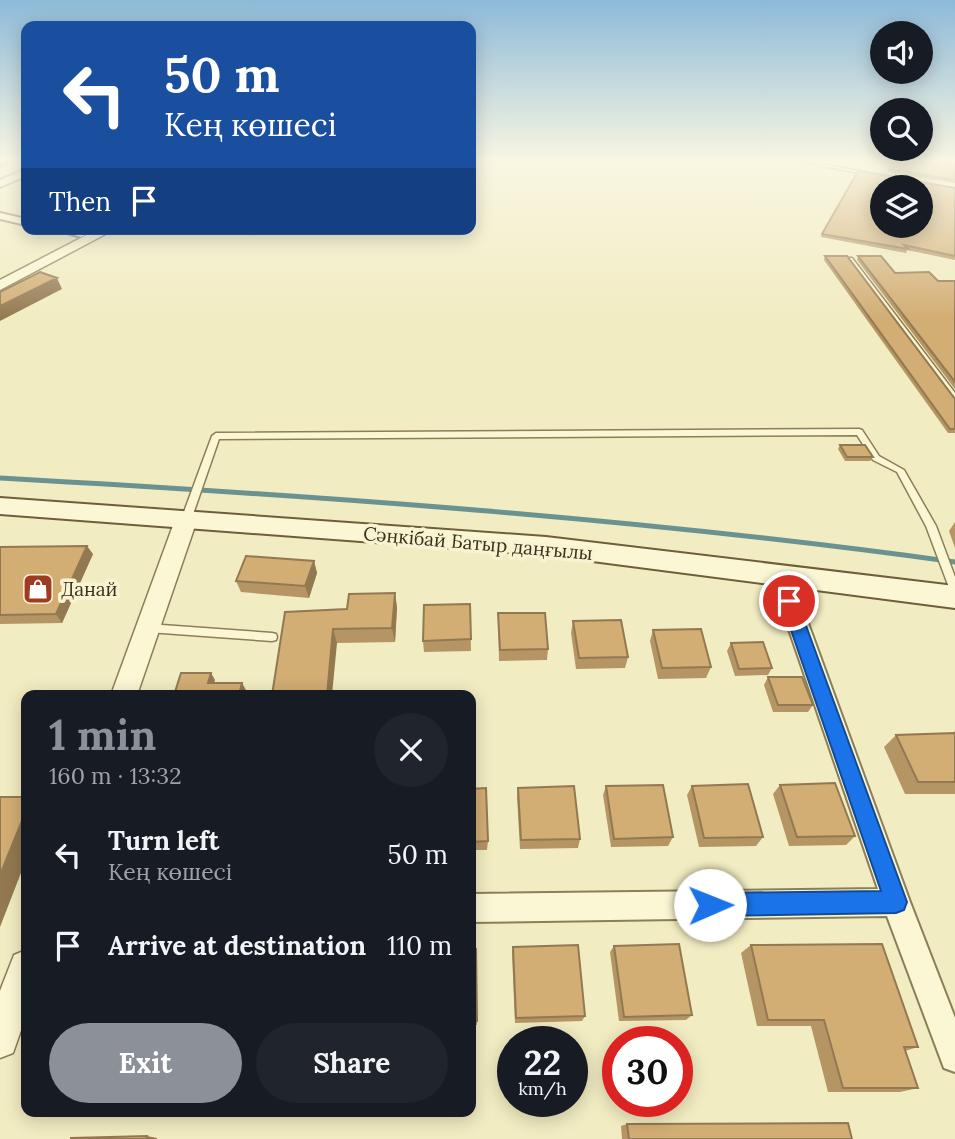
<!DOCTYPE html>
<html lang="en">
<head>
<meta charset="utf-8">
<style>
	body { margin:0; font-family:Lora,serif; background:#20242c; color:#f1f3f6; height:100vh; display:flex; flex-direction:column; font-size:26px; white-space:nowrap }
	* { box-sizing:border-box; margin:0 }
	p { font-size:23px; color:#9ea1a6 }
	.icon { flex:none; width:38px; height:38px; fill:none; stroke:currentColor; stroke-width:2; stroke-linecap:round; stroke-linejoin:round }
	.map { position:relative; flex:1; overflow:hidden }
	.panel { position:absolute; left:21px; top:690px; width:455px; height:427px; display:flex; flex-direction:column; background:#171b24; border-radius:14px; box-shadow:0 4px 18px #0003 }
	.panel>* { flex:none }
	.top-card { position:absolute; left:21px; top:21px; width:455px; height:214px; border-radius:14px; box-shadow:0 4px 18px #0003; background:#1a4fa0; color:#fff; overflow:hidden }
	.controls { position:absolute; left:870px; top:21px; display:grid; gap:14px }
	.controls a { display:grid; place-items:center; width:63px; height:63px; border-radius:50%; background:#171b24; box-shadow:0 4px 18px #0003; font-size:35px }
	.speed { position:absolute; left:497px; top:1026px; display:flex; gap:14px; font-size:35px; font-weight:700; text-align:center }
	.speed>* { display:grid; place-content:center; width:91px; height:91px; border-radius:50%; background:#171b24; box-shadow:0 4px 18px #0003; line-height:1 }
	.speed small { font-size:18px; font-weight:400 }
	.speed .limit { border:10px solid #d22; background:#fff; color:#111 }
	.pin { position:absolute; display:grid; place-items:center; width:60px; height:60px; color:#fff; margin:-30px; border:4px solid #fff; border-radius:50%; box-shadow:0 2px 7px #0007 }
	.me { position:absolute; width:77px; margin:-38px; rotate:89deg; stroke-linejoin:round; filter:drop-shadow(0 0 5px #0008) }
	.turn { display:flex; align-items:center; gap:24px; height:147px; padding:0 28px; font-size:32px }
	.turn .icon { width:91px; height:91px; stroke-width:2.5 }
	.turn b { display:block; font-size:49px; line-height:60px }
	.then { display:flex; align-items:center; height:66px; padding:0 28px; background:#0003; gap:14px; font-size:26px }
	.round { display:grid; place-items:center; flex:none; width:74px; height:74px; border-radius:37px; background:#20242c }
	.overview { display:flex; align-items:center; justify-content:space-between; height:119px; padding:0 28px }
	h1 { font-size:42px; font-weight:800; line-height:52px; color:#8c9099 }
	.primary-button { display:flex; gap:14px; margin-top:auto; padding:14px 28px }
	.primary-button a { flex:1; height:80px; border-radius:42px; background:#8c9099; color:#fff; font-size:28px; font-weight:800; line-height:80px; text-align:center }
	.primary-button a+a { background:#20242c; color:#f1f3f6 }
	ul { padding:0; list-style:none }
	li { display:flex; align-items:center; gap:21px; height:91px; padding:0 28px }
	li div { flex:1 }
	li b { display:block; font-size:26px }
	li em { font-style:normal }
	.map>svg:first-child { display:block }
	.lines { fill:none; stroke-linecap:round; stroke-linejoin:round }
	.stream { stroke:#6a9290; stroke-width:5 }
	.service-casing { stroke:#8c7e57; stroke-width:3 }
	.minor-casing { stroke:#8c7e57; stroke-width:4 }
	.tertiary-casing { stroke:#8c7e57; stroke-width:3 }
	.secondary-casing { stroke:#6e5e3a; stroke-width:4 }
	.service { fill:#fbf7d5; fill-rule:evenodd }
	.minor { fill:#fbf7d5; fill-rule:evenodd }
	.tertiary { fill:#fbf7d5; fill-rule:evenodd }
	.secondary { fill:#fbf7d5; fill-rule:evenodd }
	.wall { fill:#b59564 }
	.shaded-wall { fill:#937951 }
	.building { fill:#d2ad74; stroke:#937951; stroke-width:2; fill-rule:evenodd }
	.route { fill:#1a73e8; stroke:#114b97; stroke-width:2 }
	.labels { text-anchor:middle; stroke-width:7; stroke-linejoin:round; paint-order:stroke }
	.street-label { font-size:19px; fill:#3b311d; stroke:#f8f4d1 }
	.poi-label { font-size:19px; fill:#3b311d; stroke:#f8f4d1; text-anchor:start }
</style>
</head>
<body>
<div class="map">
<svg width="955" height="1139" viewBox="0 0 955 1139">
	<rect width="100%" height="100%" fill="#f1ecc1"/>
	<g class="lines">
		<!-- stream -->
		<path class="stream" d="M0,478c319,18 638,40 955,84"/>
		<!-- service casing -->
		<g class="service-casing">
			<path id="service" d="M797,161h8l104,19 -3,2z
				M848,258h4l103,135v7h-3l-104,-140z
				M859,429l3,1 17,26 25,14 32,56 19,51v17l-3,-1 -2,-3 -24,-64 -29,-54 -24,-12 -16,-25 -638,4 -28,81 -5,3 -5,-3 31,-84 4,-3z
				M148,624l124,9 4,1 1,3 -1,3 -4,1 -124,-9 -4,-1 -1,-3 1,-3z"/>
		</g>
		<!-- minor casing -->
		<g class="minor-casing">
			<path id="minor" d="M26,169v7l-26,11v-7z
				M0,213l26,6v6l-26,-6z
				M54,229h21l12,5 -6,3z
				M780,567l7,2 3,5 120,328 45,116v54l-11,-4 -57,-152 -416,6v-28l407,-5 -108,-315 3,-5z"/>
		</g>
		<!-- tertiary casing -->
		<g class="tertiary-casing">
			<path id="tertiary" d="M98,229h17l-115,61v-10z
				M186,512l8,3 3,5 -60,175h-26l64,-175 3,-5z
				M26,950v66l-13,37 -13,5v-67l14,-36z"/>
		</g>
		<!-- secondary casing -->
		<g class="secondary-casing">
			<path id="secondary" d="M0,498l546,39 409,49v22l-409,-53 -546,-41z"/>
		</g>
		<!-- service -->
		<use href="#service" class="service"/>
		<!-- minor -->
		<use href="#minor" class="minor"/>
		<!-- tertiary -->
		<use href="#tertiary" class="tertiary"/>
		<!-- secondary -->
		<use href="#secondary" class="secondary"/>
	</g>
	<!-- wall -->
	<path class="wall" d="M893,161h62v22l-68,-11z
		M955,188v72l-48,-10 -1,3 -85,-16 1,-3z
		M825,256l130,143v34h-7l-124,-173z
		M858,256l37,17 43,8h17v108l-98,-129z
		M840,445l33,12 -3,4h-25l-7,-12z
		M955,522v26l-6,-17z
		M0,547l93,7 -31,69 -62,1z
		M314,561l3,12 -8,25 -68,-6 -5,-11z
		M395,593l2,15 -2,34 -58,1 -65,52 75,-86z
		M470,604l1,47 -47,1 -1,-11z
		M498,613l50,36 -1,11 -48,1z
		M573,621l55,36 -3,11 -49,1 -5,-36z
		M653,630l58,37 -5,11 -48,1 -8,-38z
		M731,643l41,25 -4,7 -33,1 -8,-25z
		M768,677l45,28 -5,7h-35l-9,-27z
		M955,731v63h-50l-21,-47 12,-12 57,-2z
		M780,785l75,51 -9,9 -57,1 -16,-52z
		M606,786l67,51 -5,9 -57,1 -8,-52z
		M692,786l71,51 -7,9 -57,1 -12,-52z
		M518,788l62,51 -2,9 -58,1 -3,-52z
		M471,789l17,52 -1,9h-16z
		M751,945l167,102 -13,4 13,37 -18,4h-72l-17,-66h-54l-16,-73z
		M614,946l78,69 -6,5 -67,1 -9,-69z
		M513,947l72,69 -3,5 -67,2 -3,-70z
		M471,949h5l1,76h-6z
		M87,1111h33l-28,1z
		M627,1124l225,15h-230l-1,-13z"/>
	<!-- shaded-wall -->
	<path class="shaded-wall" d="M0,161h18l-18,7z
		M57,278l5,11 -62,32v-15z
		M87,546l6,8 -31,69 -6,-9z
		M314,561l3,12 -8,25 -4,-12z
		M395,593l2,15 -2,34 -3,-14z
		M333,629l4,14 -5,52h-5z
		M211,673l4,7 -3,10 -4,-7z
		M242,683l4,7 -2,5h-5z
		M26,811v49l-26,67v-52z
		M147,1136l10,2v1h-11z"/>
	<!-- building -->
	<path class="building" d="M893,161h62v19l-66,-11z
		M858,171l97,17v68l-51,-11 4,4 -86,-15zM882,187h38v39h-38z
		M825,256h22l108,143v30h-5z
		M858,256h23l14,17 34,-1 9,9h17v101z
		M40,272l17,6 -57,28v-14z
		M840,445h25l8,12h-26z
		M87,546l-31,68 -56,1v-68z
		M246,556l68,5 -9,25 -69,-5z
		M395,593l-3,35 -59,1 -6,66h-55l13,-83 62,-3 2,-15z
		M470,604l1,35 -48,2 1,-36z
		M498,613h47l3,36 -48,1z
		M621,620l7,37 -49,1 -6,-37z
		M701,629l10,38 -49,1 -9,-38z
		M763,642l9,26 -33,1 -8,-26z
		M181,673h30l-3,10h34l-3,12h-65z
		M768,677h34l11,28h-35z
		M955,733v49h-37l-22,-47z
		M835,783l20,53 -58,1 -17,-52z
		M748,784l15,53 -59,1 -12,-52z
		M663,785l10,52 -59,2 -8,-53z
		M574,786l6,53 -59,1 -3,-52z
		M486,788l2,53 -17,1v-53z
		M0,797h26v14l-26,64z
		M679,944l13,71 -68,2 -10,-71z
		M882,944l36,103h-14l14,41h-75l-19,-68h-56l-17,-75z
		M578,945l7,71 -69,2 -3,-71z
		M471,949h5l1,72h-6z
		M848,1123l4,16h-223l-2,-15z
		M147,1136l-1,3h-75v-1z"/>
	<!-- sky -->
	<linearGradient id="sky" x2="0" y2="1"><stop stop-color="#8dbad8"/><stop offset="0.5" stop-color="#f9f6e3"/><stop offset="1" stop-color="#f9f6e3" stop-opacity="0"/></linearGradient>
	<rect width="955" height="320" fill="url(#sky)"/>
	<!-- route -->
	<path class="route" d="M789,594l6,2 2,5 110,301 -3,8 -8,3 -186,3 -8,-3 -3,-8 3,-8 8,-4 171,-2 -100,-290 2,-5z"/>
	<!-- icons -->
	<defs>
		<g id="shop-square" transform="scale(1.575)"><rect x="-9" y="-9" width="18" height="18" rx="4" fill="#a03a22" stroke="#f8f4d1"/><path d="M-5-2.5h2.3a2.7 3.5 0 0 1 5.4 0H5L5.5 6h-11ZM-1.5-2.5h3a1.5 2.3 0 0 0-3 0Z" fill="#fff"/></g>
	</defs>
	<g fill-rule="evenodd">
		<use href="#shop-square" x="38" y="589"/>
	</g>
	<g class="labels">
		<!-- street labels -->
		<g class="street-label">
			<text transform="translate(478 543) rotate(5)" y="7">Сәңкібай Батыр даңғылы</text>
		</g>
		<!-- poi labels -->
		<g class="poi-label">
			<text x="61" y="596">Данай</text>
		</g>
	</g>
</svg>
<div class="controls">
<a><svg class="icon" aria-label="sound" viewBox="0 0 24 24"><path d="M4 9h4l5-4v14l-5-4H4zM17 9q2 3 0 6"/></svg></a>
<a><svg class="icon" aria-label="search" viewBox="0 0 24 24"><circle cx="10" cy="10" r="6"/><path d="M15 15l6 6"/></svg></a>
<a><svg class="icon" aria-label="layers" viewBox="0 0 24 24"><path d="M12 4l9 5-9 5-9-5zM3 14l9 5 9-5"/></svg></a>
</div>
<div class="speed"><div>22<small>km/h</small></div><div class="limit">30</div></div>
<div class="pin" style="left:789px;top:601px;background:#d93025"><svg class="icon" aria-label="arrive" viewBox="0 0 24 24"><path d="M6 21V4h12l-3 4 3 4H6"/></svg></div>
<svg class="me" style="left:710px;top:905px" viewBox="-20 -20 40 40"><circle r="19" fill="#fff"/><path d="M0-13L10 11 0 6-10 11z" fill="#1a73e8"/></svg>
<div class="top-card">
<div class="turn"><svg class="icon" aria-label="left" viewBox="0 0 24 24"><path d="M17 20v-9H6M10 6l-5 5 5 5"/></svg><div><b>50 m</b>Кең көшесі</div></div>
<div class="then">Then<svg class="icon" aria-label="arrive" viewBox="0 0 24 24"><path d="M6 21V4h12l-3 4 3 4H6"/></svg></div>
</div>
<section class="panel">
<div class="overview"><div><h1>1 min</h1><p>160 m · 13:32</p></div><a class="round"><svg class="icon" aria-label="close" viewBox="0 0 24 24"><path d="M6 6l12 12M18 6L6 18"/></svg></a></div>
<ul>
<li><svg class="icon" aria-label="left" viewBox="0 0 24 24"><path d="M17 20v-9H6M10 6l-5 5 5 5"/></svg><div><b>Turn left</b><p>Кең көшесі</p></div><em>50 m</em></li>
<li><svg class="icon" aria-label="arrive" viewBox="0 0 24 24"><path d="M6 21V4h12l-3 4 3 4H6"/></svg><div><b>Arrive at destination</b></div><em>110 m</em></li>
</ul>
<div class="primary-button"><a>Exit</a><a>Share</a></div>
</section>
</div>
</body>
</html>
